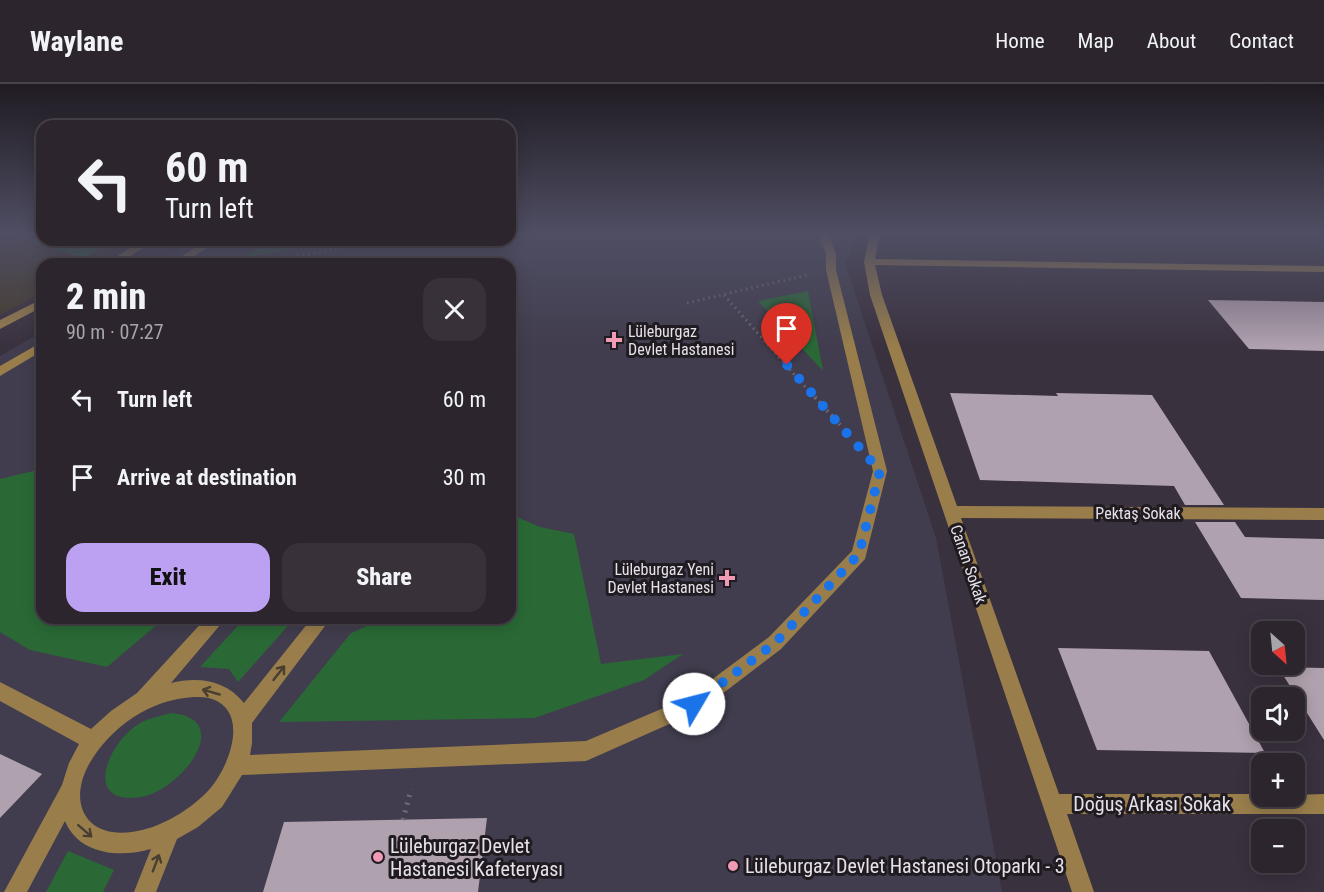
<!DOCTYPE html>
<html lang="en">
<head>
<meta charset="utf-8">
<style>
	body { margin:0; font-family:"Roboto Condensed",sans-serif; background:#38313a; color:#f1f3f6; height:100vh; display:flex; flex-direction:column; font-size:22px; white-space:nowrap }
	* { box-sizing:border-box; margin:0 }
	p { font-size:20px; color:#a6a5aa }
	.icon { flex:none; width:33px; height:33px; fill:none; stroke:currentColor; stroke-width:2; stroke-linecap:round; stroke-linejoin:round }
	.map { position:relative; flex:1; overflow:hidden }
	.side { position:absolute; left:36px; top:174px; width:480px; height:366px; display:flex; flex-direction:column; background:#2c252e; border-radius:18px; box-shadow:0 3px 15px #0003,0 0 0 2px #48424a }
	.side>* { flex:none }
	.top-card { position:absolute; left:36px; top:36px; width:480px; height:126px; border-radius:18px; box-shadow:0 3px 15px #0003,0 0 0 2px #48424a; background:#2c252e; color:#f1f3f6; overflow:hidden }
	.needle { width:39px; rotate:153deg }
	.fabs { position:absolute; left:1251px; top:537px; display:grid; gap:12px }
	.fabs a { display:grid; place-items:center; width:54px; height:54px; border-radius:12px; background:#2c252e; box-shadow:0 3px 15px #0003,0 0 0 2px #48424a; font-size:30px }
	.pin { position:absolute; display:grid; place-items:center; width:51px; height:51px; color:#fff; margin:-62px -26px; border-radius:50% 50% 50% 0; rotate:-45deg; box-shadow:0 0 6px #0007 }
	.pin .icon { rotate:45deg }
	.me { position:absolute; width:66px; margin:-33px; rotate:53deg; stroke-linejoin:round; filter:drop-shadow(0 0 4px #0008) }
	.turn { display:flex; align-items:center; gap:21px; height:126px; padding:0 30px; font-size:27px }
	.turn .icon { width:78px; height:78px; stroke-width:2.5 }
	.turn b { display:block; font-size:42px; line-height:51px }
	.round { display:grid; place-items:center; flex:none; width:63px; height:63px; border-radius:18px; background:#38313a }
	.headline { display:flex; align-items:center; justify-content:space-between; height:102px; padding:0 30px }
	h1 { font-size:36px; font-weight:800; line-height:45px }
	.action { display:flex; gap:12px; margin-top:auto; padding:12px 30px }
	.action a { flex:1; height:69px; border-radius:18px; background:#bca0f2; color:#111; font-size:24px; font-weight:800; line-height:69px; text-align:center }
	.action a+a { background:#38313a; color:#f1f3f6 }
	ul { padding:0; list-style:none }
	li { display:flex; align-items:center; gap:18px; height:78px; padding:0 30px }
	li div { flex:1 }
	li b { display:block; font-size:22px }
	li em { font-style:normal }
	header { display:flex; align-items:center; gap:36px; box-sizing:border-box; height:84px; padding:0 30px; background:#2c252e; border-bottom:2px solid #48424a }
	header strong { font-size:28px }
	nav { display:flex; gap:33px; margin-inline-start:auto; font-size:21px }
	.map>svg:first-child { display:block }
	.education { fill:#463b2b }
	.medical { fill:#413d4e }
	.green { fill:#2a6936 }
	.building { fill:#b0a1ae }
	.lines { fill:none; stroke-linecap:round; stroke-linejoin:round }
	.path-far2 { stroke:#716974; stroke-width:3; stroke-dasharray:1.5 4; stroke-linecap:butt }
	.path-far1 { stroke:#716974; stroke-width:4; stroke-dasharray:1.5 4.5; stroke-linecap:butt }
	.path { stroke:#716974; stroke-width:5; stroke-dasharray:2 6; stroke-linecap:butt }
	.minor { fill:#997e4c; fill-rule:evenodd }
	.oneway { stroke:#4a3e30 }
	.route { stroke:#1a73e8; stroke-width:10; stroke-dasharray:0 18 }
	.poi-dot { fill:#f09ab6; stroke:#1f1b21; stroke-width:2 }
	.labels { text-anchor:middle; stroke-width:6; stroke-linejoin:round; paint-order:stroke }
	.poi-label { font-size:16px; fill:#e6e0e8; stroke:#1f1b21; text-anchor:start }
	.street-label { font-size:16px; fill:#e6e0e8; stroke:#1f1b21 }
	.near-street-label { font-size:20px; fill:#e6e0e8; stroke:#1f1b21 }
	.near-poi-label { font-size:20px; fill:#e6e0e8; stroke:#1f1b21; text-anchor:start }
</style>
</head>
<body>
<header>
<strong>Waylane</strong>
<nav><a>Home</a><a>Map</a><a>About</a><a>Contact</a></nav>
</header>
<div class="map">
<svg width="1324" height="808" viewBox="0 0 1324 808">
	<rect width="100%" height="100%" fill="#3a313e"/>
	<!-- education -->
	<path class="education" d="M0,149h42v7h60l27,5 -35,19h-52v29l-42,22z"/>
	<!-- medical -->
	<path class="medical" d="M510,149h349l-14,30 91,275 66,354h-1002v-536l42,-24v286h468v-354h-353l40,-24h313z"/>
	<!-- green -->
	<path class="green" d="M0,149h42v7h75l-34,18z
		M271,156h74l-102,18z
		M808,207l15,80 -65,-70z
		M42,385v149h123l-58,49 -77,-17 -30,-18v-153z
		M510,430l30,13 34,7 27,130 82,-10 -39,26 -110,38 -255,4 72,-89 34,-15h125z
		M245,534h50l-57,64 -9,-13 -29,-2z
		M171,629c66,6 9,78 -30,84 -60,9 -33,-55 -1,-74 10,-5 20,-7 31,-10z
		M68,767l46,19 -11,22h-57z"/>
	<!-- building -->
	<path class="building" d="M1208,216l116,2v49l-75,-2z
		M950,309l108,3 -2,-3 96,2 72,110h-39l-11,-19 -194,-6z
		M1195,438h40l10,15 79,2v61l-83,-2z
		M1058,564l151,3 56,102 -168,-3z
		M1278,583l46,1v72z
		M0,670l42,20 -42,44z
		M487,734l-9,74h-215l21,-70z"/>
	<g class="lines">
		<!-- path-far2 -->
		<path class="path-far2" d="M254,180l132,-24
			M724,211l92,104
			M687,219l120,-28"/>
		<!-- path-far1 -->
		<path class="path-far1" d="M815,313l25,28"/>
		<!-- path -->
		<path class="path" d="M403,736l8,-31"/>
		<!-- minor -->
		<path class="minor" d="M818,149h10l8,21v16l51,201 -22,88 -84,90 -80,61 -115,51 -344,14 -20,32 -24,20 -21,12 -21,53h-22l17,-43c-31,9 -72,6 -86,-28l-38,71h-23l58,-107 7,-22 10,-19 -79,-43v-19l91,47 20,-18 26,-18 69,-75h20l-55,65c27,-7 55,-3 73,20l68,-85h19l-79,105v20l-2,12 336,-14 101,-43 82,-61 83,-86 21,-80 -47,-201v-16zM194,613c6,0 13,0 18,2 40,14 15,73 -5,93 -20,20 -47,36 -75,40 -45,6 -64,-27 -44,-66 21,-38 62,-67 106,-69z
			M870,149h10l-5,26 449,7v6l-449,-7 7,30 75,211 367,2v12l-363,-2 98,276h203v2l62,-2v20h-257l27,78h-22l-202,-597 -6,-33z
			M144,156h13l-40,24h-13z
			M207,156h12l-37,24h-12z
			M42,215v8l-42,22v-9z
			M42,258v9l-42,25v-10z"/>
	</g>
	<!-- one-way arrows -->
	<defs><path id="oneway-shaft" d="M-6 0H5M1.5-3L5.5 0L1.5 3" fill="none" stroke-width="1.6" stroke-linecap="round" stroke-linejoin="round" transform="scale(1.5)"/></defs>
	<g class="oneway">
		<use href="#oneway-shaft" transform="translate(279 589) rotate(-52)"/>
		<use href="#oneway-shaft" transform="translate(211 608) rotate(-164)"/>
		<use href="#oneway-shaft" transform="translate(85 747) rotate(41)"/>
		<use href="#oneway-shaft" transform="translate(156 779) rotate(-69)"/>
	</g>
	<!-- sky -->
	<linearGradient id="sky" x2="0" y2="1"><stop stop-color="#201b22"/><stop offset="0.57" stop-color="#4f4e63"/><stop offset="1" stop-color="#4f4e63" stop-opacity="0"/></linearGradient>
	<rect width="1324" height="263" fill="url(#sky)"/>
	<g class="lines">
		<!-- route -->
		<path class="route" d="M694,620l81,-61 84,-89 21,-83 -93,-106"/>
	</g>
	<!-- markers -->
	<g class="poi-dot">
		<path d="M611 247h6v6h6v6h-6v6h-6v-6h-6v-6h6z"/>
		<path d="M724 485h6v6h6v6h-6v6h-6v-6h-6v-6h6z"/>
		<circle cx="378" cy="773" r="6"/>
		<circle cx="733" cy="782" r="6"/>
	</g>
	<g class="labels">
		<!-- poi labels -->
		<g class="poi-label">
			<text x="628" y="253">Lüleburgaz<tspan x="628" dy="18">Devlet Hastanesi</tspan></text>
			<text x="714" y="491" text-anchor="end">Lüleburgaz Yeni<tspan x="714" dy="18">Devlet Hastanesi</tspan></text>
		</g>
		<!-- street labels -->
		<g class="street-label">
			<text x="1138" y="435">Pektaş Sokak</text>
			<text transform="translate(969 480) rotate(71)" y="6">Canan Sokak</text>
		</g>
		<!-- near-street labels -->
		<g class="near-street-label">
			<text x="1152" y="727">Doğuş Arkası Sokak</text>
		</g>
		<!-- near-poi labels -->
		<g class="near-poi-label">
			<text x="390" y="769">Lüleburgaz Devlet<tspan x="390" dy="23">Hastanesi Kafeteryası</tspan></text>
			<text x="745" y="789">Lüleburgaz Devlet Hastanesi Otoparkı - 3</text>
		</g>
	</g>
</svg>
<div class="fabs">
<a><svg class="needle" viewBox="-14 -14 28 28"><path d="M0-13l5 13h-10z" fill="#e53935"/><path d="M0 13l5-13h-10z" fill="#a6a5aa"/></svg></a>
<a><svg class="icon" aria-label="sound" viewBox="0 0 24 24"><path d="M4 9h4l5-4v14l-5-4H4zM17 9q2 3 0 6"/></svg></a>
<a>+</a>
<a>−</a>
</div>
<div class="pin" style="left:787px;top:281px;background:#d93025"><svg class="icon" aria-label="arrive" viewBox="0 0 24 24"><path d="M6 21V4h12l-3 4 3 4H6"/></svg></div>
<svg class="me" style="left:694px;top:620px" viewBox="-20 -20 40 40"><circle r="19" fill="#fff"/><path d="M0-13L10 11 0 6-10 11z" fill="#1a73e8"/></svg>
<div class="top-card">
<div class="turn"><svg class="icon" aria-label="left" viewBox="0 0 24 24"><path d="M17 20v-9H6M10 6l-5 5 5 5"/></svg><div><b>60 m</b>Turn left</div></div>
</div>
<section class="side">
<div class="headline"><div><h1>2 min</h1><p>90 m · 07:27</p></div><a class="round"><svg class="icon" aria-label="close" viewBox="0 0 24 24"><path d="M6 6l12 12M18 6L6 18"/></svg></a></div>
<ul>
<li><svg class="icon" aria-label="left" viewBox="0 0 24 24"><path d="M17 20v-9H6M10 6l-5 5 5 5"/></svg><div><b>Turn left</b></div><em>60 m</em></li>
<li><svg class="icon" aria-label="arrive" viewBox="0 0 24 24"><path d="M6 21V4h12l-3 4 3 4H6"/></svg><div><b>Arrive at destination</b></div><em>30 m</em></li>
</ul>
<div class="action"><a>Exit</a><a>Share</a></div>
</section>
</div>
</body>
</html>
